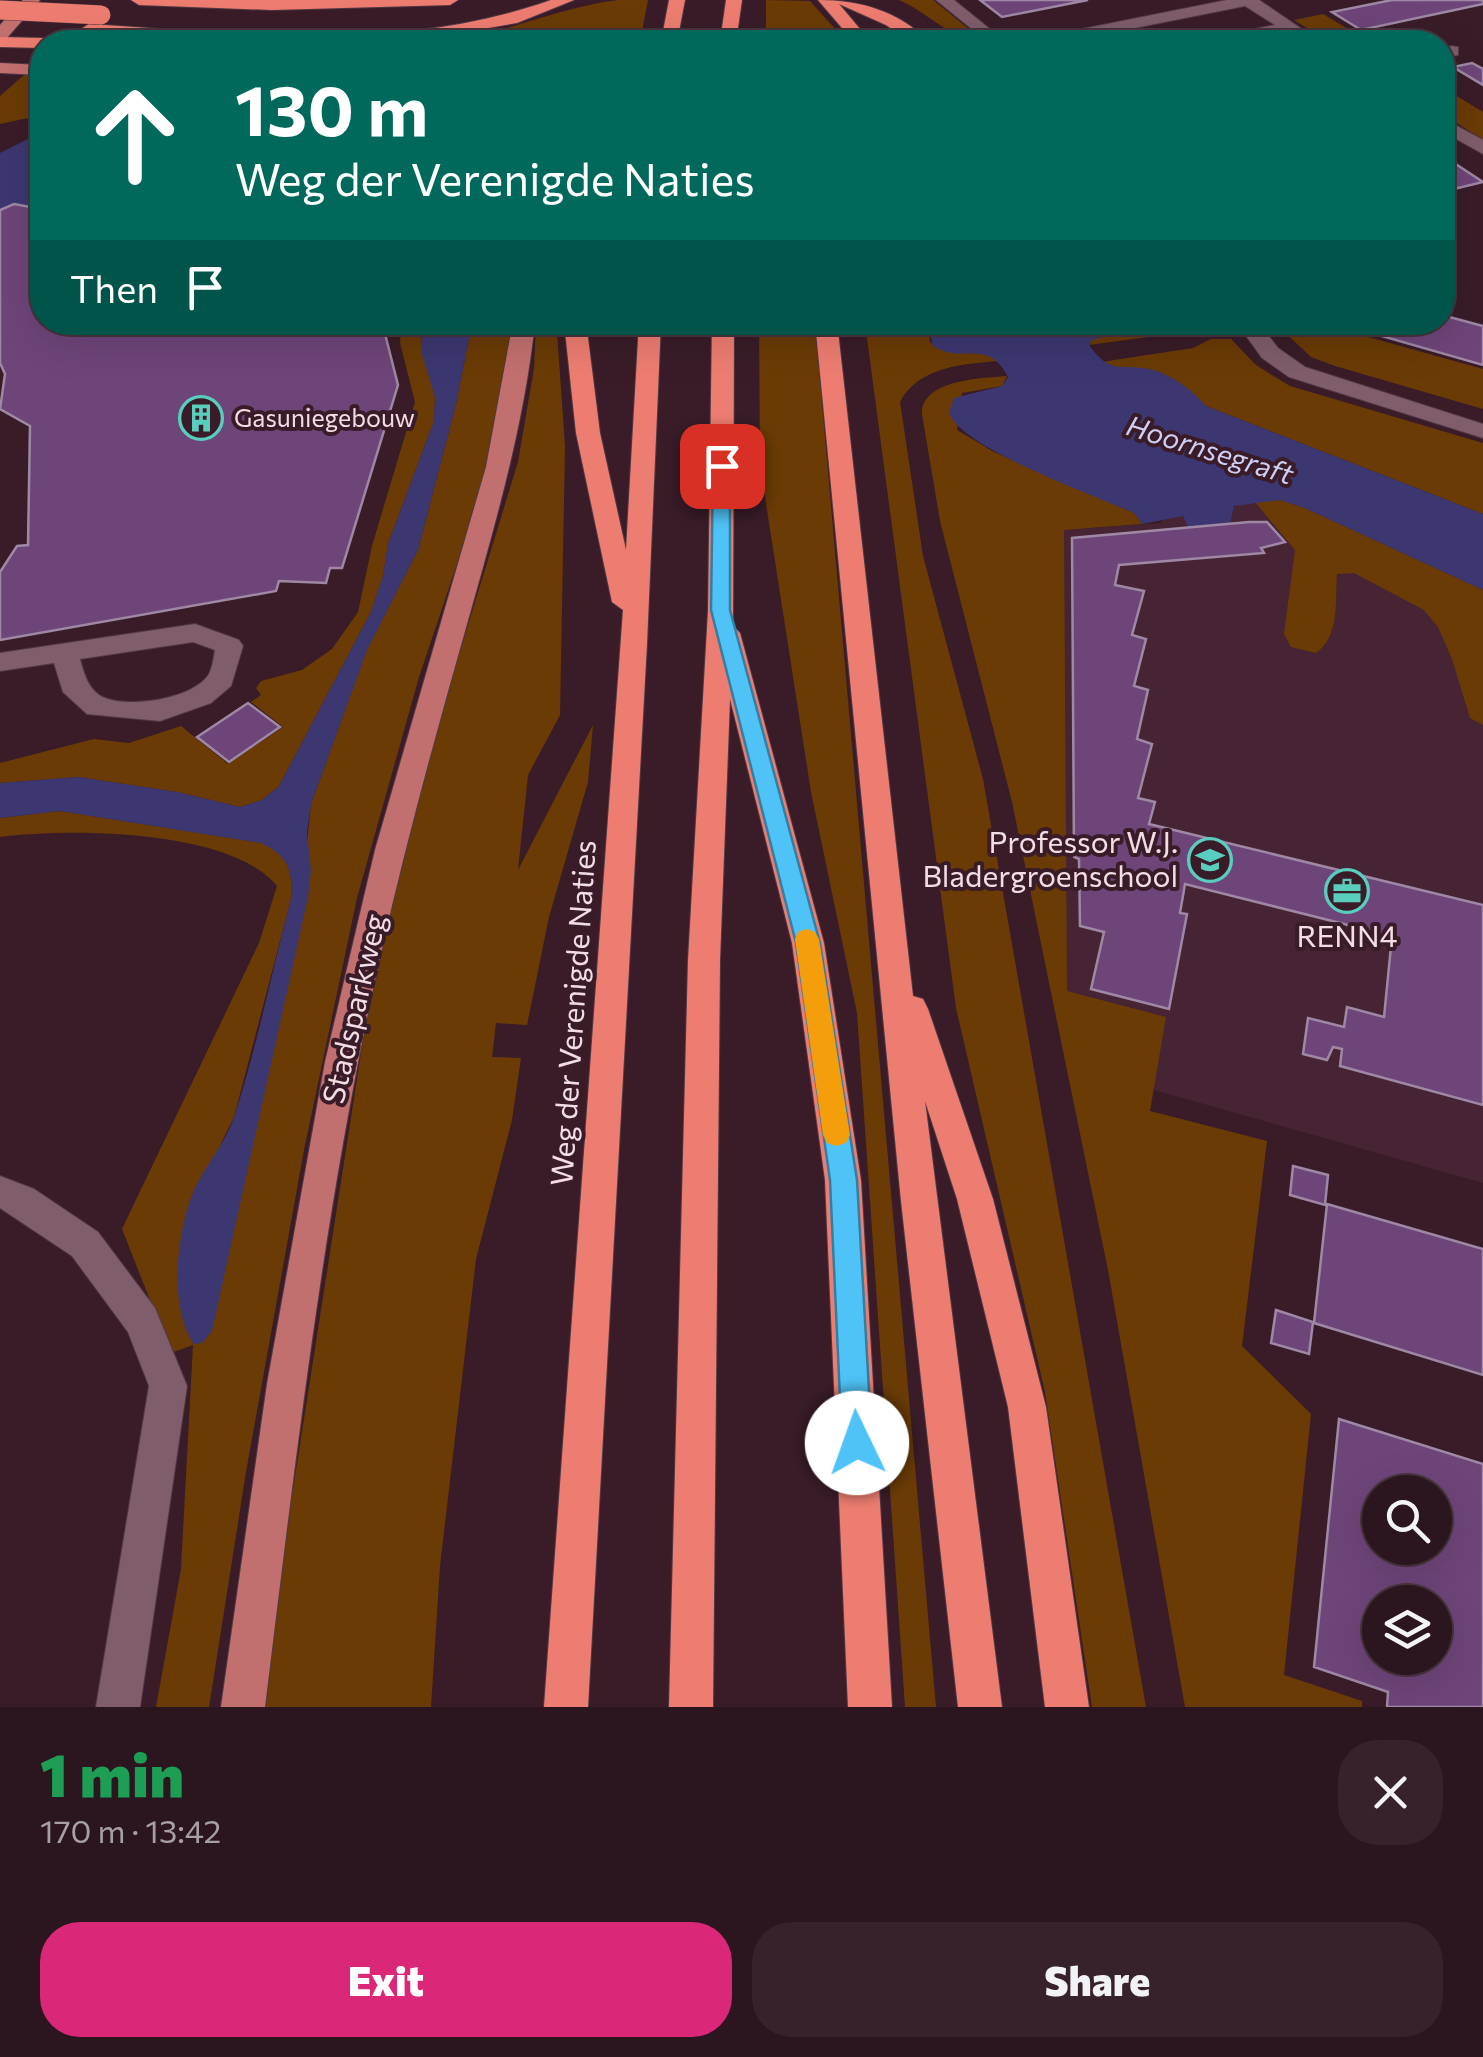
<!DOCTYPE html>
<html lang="en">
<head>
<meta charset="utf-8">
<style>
	body { margin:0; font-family:Commissioner,sans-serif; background:#37222b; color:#f1f3f6; height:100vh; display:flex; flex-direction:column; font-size:38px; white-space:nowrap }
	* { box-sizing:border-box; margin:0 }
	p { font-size:32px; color:#a69fa4 }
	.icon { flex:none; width:55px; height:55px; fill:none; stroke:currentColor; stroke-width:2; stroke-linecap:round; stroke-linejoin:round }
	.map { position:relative; height:1707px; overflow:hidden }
	.drawer { display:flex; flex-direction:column; background:#2b151e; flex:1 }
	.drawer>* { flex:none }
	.top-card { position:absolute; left:30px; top:30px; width:1425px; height:305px; border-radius:40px; box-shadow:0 10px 40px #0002,0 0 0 2px #47343c; background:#00695c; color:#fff; overflow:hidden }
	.controls { position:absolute; left:1362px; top:1475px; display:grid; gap:20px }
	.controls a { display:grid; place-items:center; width:90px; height:90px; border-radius:50%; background:#2b151e; box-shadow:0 10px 40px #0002,0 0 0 2px #47343c; font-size:50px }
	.pin { position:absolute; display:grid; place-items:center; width:85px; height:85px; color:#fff; margin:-42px; border-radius:20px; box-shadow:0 5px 15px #0006 }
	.me { position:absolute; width:110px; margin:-55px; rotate:357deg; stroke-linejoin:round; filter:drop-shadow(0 0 8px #0008) }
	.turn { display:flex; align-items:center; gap:35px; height:210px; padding:0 40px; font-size:45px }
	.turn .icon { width:130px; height:130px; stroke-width:2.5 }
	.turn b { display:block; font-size:70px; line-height:85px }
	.then { display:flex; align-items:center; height:95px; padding:0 40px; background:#0003; gap:20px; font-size:38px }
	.round { display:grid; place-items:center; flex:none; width:105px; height:105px; border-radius:40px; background:#37222b }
	.head { display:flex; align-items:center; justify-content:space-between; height:170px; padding:0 40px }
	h1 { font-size:60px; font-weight:800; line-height:75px; color:#1e9e55 }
	.cta { display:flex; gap:20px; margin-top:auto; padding:20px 40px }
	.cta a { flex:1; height:115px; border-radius:40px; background:#db2777; color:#fff; font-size:40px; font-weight:800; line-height:115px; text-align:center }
	.cta a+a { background:#37222b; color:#f1f3f6 }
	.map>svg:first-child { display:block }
	.built { fill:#462434 }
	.green { fill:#6a3b05 }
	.water { fill:#3c3771 }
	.building { fill:#6e4579; stroke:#9e88a4; stroke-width:2.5; fill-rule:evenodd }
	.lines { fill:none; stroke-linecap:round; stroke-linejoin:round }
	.minor-casing { stroke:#523944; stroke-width:2 }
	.major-casing { stroke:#523944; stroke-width:2 }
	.highway-casing { stroke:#523944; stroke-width:2 }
	.minor { fill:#7f5d6b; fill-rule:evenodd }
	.major { fill:#c2706f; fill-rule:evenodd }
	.highway { fill:#ee7d71; fill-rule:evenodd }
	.highway-bridge-casing { stroke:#523944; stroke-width:20; stroke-linecap:butt }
	.highway-bridge { stroke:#ee7d71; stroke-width:19 }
	.route { fill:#4fc3f7; stroke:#337fa1; stroke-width:2.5 }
	.slow { fill:#f59e0b }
	.labels { text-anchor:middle; stroke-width:8; stroke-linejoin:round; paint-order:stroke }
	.far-poi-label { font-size:25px; fill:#f2dde5; stroke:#391c28; text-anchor:start }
	.far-water-label { font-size:28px; font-style:italic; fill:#cecff3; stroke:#391c28 }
	.poi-label { font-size:30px; fill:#f2dde5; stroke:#391c28; text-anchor:end }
	.street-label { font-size:30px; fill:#f2dde5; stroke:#391c28 }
</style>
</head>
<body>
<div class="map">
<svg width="1483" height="1707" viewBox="0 0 1483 1707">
	<rect width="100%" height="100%" fill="#391c28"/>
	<!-- built -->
	<path class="built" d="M1283,497l200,93v593l-403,-114 -17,-69 1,-470 98,-7v-5l21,-2 5,10 52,-22z"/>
	<!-- green -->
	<path class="green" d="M618,0h30l-8,42h-195c59,-8 114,-35 173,-42z
		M766,0l44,1 37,41h-81z
		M899,0h34l52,42c-31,1 -57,-30 -86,-42z
		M1323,14l47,28h-41l-35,-22z
		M42,74v41l-42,9v-28l24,-21z
		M1442,87l41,25v28l-40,-26z
		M402,323h20l-2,10 15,64 -1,24 -46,123 -5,32 -12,36 -92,174 -17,14 -22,7 -63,-15 -99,-15 -78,6v-20l94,-24 35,4 52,-17 47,38 55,-37 -32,-25 10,-7 -5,-7 5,-7 41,-11 30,-21 26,-37 14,-66 43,-144 -15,-59z
		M472,323h41l-19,131 -75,223 -62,221 -53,252 -58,322 -37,235h-53l25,-138 12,-224 -22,8 -49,-124 137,-286 18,-57c-46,-57 -208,-58 -277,-49v-19l60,-7 202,32c27,13 31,28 29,56l-57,218 -17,35 -33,172 123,-480 4,-40 56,-155 51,-99 38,-146z
		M536,323h13l2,8 6,1 8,114 -5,269 -32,60 -10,95 75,-145 -5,57 -39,135 -22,108 -31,-2 -4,34 29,1 -9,62 -36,139 -36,307 -9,141h-167l28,-211 77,-494 19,-95 57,-207 73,-238 16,-94z
		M759,323h56l121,1384h-31l-48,-694 -46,-221 -51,-327z
		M865,323h62l3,19c26,21 44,2 68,19 -35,3 -80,6 -98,41l23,154 60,223 163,928h-54l-47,-315 -89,-384z
		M1140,323h86l-11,5 -126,17 2,-5 50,-14z
		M1292,323h26l165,46v40l-148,-43 -24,-9 -31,-29z
		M1211,339h20l25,26 34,21 193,57v71l-277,-108 -53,-36 -40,-3 -12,-5 92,-14z
		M1007,376l-5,10 -40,7 -5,37 37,22 140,61 8,11 -78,6 3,461 99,26 -16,94 117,30 -25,205 69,68 -27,261 78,26v6h-177l-77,-437 -96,-468 -72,-281 -18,-107c-1,-35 63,-36 85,-38z
		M1280,500l25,8 178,82v135l-13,-7 -18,-59 -14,-32 -14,-17 -70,-37 -17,1c-2,26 3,63 -21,79l-25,-6 -7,-13 11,-84 -40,-48z"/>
	<!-- water -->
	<path class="water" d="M42,132v12l-8,8 5,6 -5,7 8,6v22l-12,14 -16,-3 -14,6v-57z
		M422,323h50l-16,81 -38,146 -51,100 -56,154 -4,29 4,37 -3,27 -96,434 -10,12 -8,1c-26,-36 -17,-110 -2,-149 11,-28 34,-51 43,-81 23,-70 37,-144 56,-215 2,-28 -2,-43 -30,-56l-201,-32 -60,7v-35l78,-6 99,15 63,15 22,-7 17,-14 92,-174 12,-36 5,-32 46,-123 1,-24 -14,-46z
		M927,323h213l2,3 -50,14 -3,5c23,32 32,17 64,25 19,5 40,21 53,36l277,108v76l-178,-82 -25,-8 -46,6 -4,17 -42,4 -5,-11 -41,8 -8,-11c-38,-17 -176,-66 -185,-101l5,-14 48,-12 6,-9c-21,-40 -45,-12 -75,-31z"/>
	<!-- building -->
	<path class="building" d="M980,0h108l-86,17z
		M1392,0h91v4l-122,26 -29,-18z
		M1472,63l11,6v16l-30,-18z
		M1442,155l41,27 -41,10z
		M42,194v128h340l16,63 -56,183h-12l-4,15 -47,-2 -3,10 -276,49v-68l17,-26 11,-1 2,-119 -30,-17 5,-35 -5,-11v-153l14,-6 16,3z
		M1442,315l41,11v39l-150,-43h109z
		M1249,522h18l18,20 -24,6 3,5 -145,12 -4,20 29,6 -12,44 14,4 -12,47 14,4 -11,49 15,5 -14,54 17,4 -6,22 334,81v200l-143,-39 2,-17 -9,-2 -6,13 -24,-6 5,-36 36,9 3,-20 37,10 8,-81 -207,-52 -5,29 7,1 -18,95 -78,-20 13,-57 -24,-6 -1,-67 -5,-2 -2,-319z
		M248,703l32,24 -51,35 -32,-25z
		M1293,1166l35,9 -3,30 -35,-10z
		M1327,1204l156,45v126l-169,-52z
		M1276,1310l37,12 -4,32 -38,-11z
		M1339,1419l144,45v243h-96l1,-15 -74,-25zM1380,1492h55v56h-55zM1380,1602h55v56h-55z"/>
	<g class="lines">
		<!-- minor casing -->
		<g class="minor-casing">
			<path id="minor" d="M936,0h18l52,42h-18z
				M1227,0h32l62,42h-19l-16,-10 -49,10h-31l2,-4 67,-13 -30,-19 -180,36h-31l8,-5z
				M1452,46l6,1v8l-16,3v-10z
				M1442,118l41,22v14l-41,-23z
				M1236,322h22l20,26 27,19 178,57v14l-194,-61 -27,-19z
				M195,624l44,16 4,6 -12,40 -20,17 -51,18 -73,-7 -24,-22 -9,-29 -54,8v-18zM193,642l22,8c-1,7 -3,18 -6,24 -15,25 -79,34 -104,24 -16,-6 -21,-24 -25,-39z
				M0,1176l34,13 64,43 57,76 32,78 -47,321h-44l53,-321 -21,-54 -56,-76 -72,-48z"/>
		</g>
		<!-- major casing -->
		<g class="major-casing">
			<path id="major" d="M23,0h17l-34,39 -6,1v-15z
				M0,63l42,2v10l-42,-2z
				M513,322h22c-11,104 -40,202 -68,302 -31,109 -61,218 -86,329 -56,248 -85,502 -116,754h-44l46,-323 58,-322 50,-212 111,-383z"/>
		</g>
		<!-- highway casing -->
		<g class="highway-casing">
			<path id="highway" d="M131,0h327l-8,5 -178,5 -133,-5z
				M551,0h23l-57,23 -111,19h-184l-133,-8 -8,-5 8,-5c155,10 313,29 462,-24z
				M669,0h16l-8,42h-16z
				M726,0h16l-6,42h-16z
				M818,0c42,0 81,11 111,42h-18l-25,-17 -47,-21 32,38h-17z
				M0,37l42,1 8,4h-8v6l-42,-1z
				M564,322h22l14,111 26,117 13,-228h22l-14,322 -59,1063h-44l79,-1097 -11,-8 -36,-169z
				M712,322h22l-1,304 7,7 84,310 37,237 31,527h-44l-23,-527 -33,-237 -62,-244 -10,261 -7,747h-44l19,-747 20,-349z
				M815,322h22l76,674 10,3 5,10 65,190 53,208 43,300h-44l-37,-300 -51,-208 -32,-98 77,606h-44l-57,-506z"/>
		</g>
		<!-- minor -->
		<use href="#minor" class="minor"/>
		<!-- major -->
		<use href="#major" class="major"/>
		<!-- highway -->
		<use href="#highway" class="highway"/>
		<!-- highway-bridge casing -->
		<g class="highway-bridge-casing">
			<path id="highway-bridge" d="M0,10l101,5"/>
		</g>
		<!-- highway-bridge -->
		<use href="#highway-bridge" class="highway-bridge"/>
	</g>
	<!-- route -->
	<path class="route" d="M722,461l8,5v144l90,333 37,237 15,263 -5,11 -10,4 -11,-4 -4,-11 -12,-263 -34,-237 -85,-333 2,-144z"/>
	<!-- slow -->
	<path class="slow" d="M807,929l8,3 4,7 31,196 -4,8 -10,3 -9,-3 -4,-8 -28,-196 3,-7z"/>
	<!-- icons -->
	<defs>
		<g id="building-ring" transform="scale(2.25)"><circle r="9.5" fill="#391c28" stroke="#5acebe" stroke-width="1.5"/><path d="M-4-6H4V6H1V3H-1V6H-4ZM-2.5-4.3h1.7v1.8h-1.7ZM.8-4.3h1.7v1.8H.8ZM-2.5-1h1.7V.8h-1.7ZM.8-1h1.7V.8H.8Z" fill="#5acebe"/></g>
		<g id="school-ring" transform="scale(2.25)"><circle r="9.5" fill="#391c28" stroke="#5acebe" stroke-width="1.5"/><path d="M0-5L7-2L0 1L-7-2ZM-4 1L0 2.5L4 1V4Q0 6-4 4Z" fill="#5acebe"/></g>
		<g id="office-ring" transform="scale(2.25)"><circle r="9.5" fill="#391c28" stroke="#5acebe" stroke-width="1.5"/><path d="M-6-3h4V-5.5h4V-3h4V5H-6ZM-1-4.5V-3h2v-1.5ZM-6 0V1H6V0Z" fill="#5acebe"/></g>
	</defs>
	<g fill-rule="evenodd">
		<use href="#building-ring" x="201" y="418"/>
		<use href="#school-ring" x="1210" y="860"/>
		<use href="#office-ring" x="1347" y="891"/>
	</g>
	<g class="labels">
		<!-- far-poi labels -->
		<g class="far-poi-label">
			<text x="234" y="427">Gasuniegebouw</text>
		</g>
		<!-- far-water labels -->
		<g class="far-water-label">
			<text transform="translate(1210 450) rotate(17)" y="10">Hoornsegraft</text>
		</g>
		<!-- poi labels -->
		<g class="poi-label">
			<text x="1178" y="853">Professor W.J.<tspan x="1178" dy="34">Bladergroenschool</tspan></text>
			<text x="1347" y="947" text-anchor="middle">RENN4</text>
		</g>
		<!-- street labels -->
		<g class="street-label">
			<text transform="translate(355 1009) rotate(-77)" y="10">Stadsparkweg</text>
			<text transform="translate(574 1013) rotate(-86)" y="10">Weg der Verenigde Naties</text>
		</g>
	</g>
</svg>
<div class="controls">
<a><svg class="icon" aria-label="search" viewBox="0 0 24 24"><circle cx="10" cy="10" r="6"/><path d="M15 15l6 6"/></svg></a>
<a><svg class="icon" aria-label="layers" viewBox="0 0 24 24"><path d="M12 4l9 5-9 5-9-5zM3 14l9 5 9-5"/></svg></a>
</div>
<div class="pin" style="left:722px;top:466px;background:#d93025"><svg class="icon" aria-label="arrive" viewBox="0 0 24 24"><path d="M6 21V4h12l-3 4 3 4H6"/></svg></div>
<svg class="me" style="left:857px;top:1443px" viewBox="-20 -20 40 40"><circle r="19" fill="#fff"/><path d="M0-13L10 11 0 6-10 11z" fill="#4fc3f7"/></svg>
<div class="top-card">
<div class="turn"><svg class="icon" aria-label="ahead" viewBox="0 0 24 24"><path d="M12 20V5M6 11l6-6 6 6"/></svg><div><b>130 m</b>Weg der Verenigde Naties</div></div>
<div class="then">Then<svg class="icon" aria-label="arrive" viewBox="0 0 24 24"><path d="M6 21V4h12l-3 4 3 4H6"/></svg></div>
</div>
</div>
<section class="drawer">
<div class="head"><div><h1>1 min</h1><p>170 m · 13:42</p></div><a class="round"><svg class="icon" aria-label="close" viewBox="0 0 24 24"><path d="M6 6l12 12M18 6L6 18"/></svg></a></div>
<div class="cta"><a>Exit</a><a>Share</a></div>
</section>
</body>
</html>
